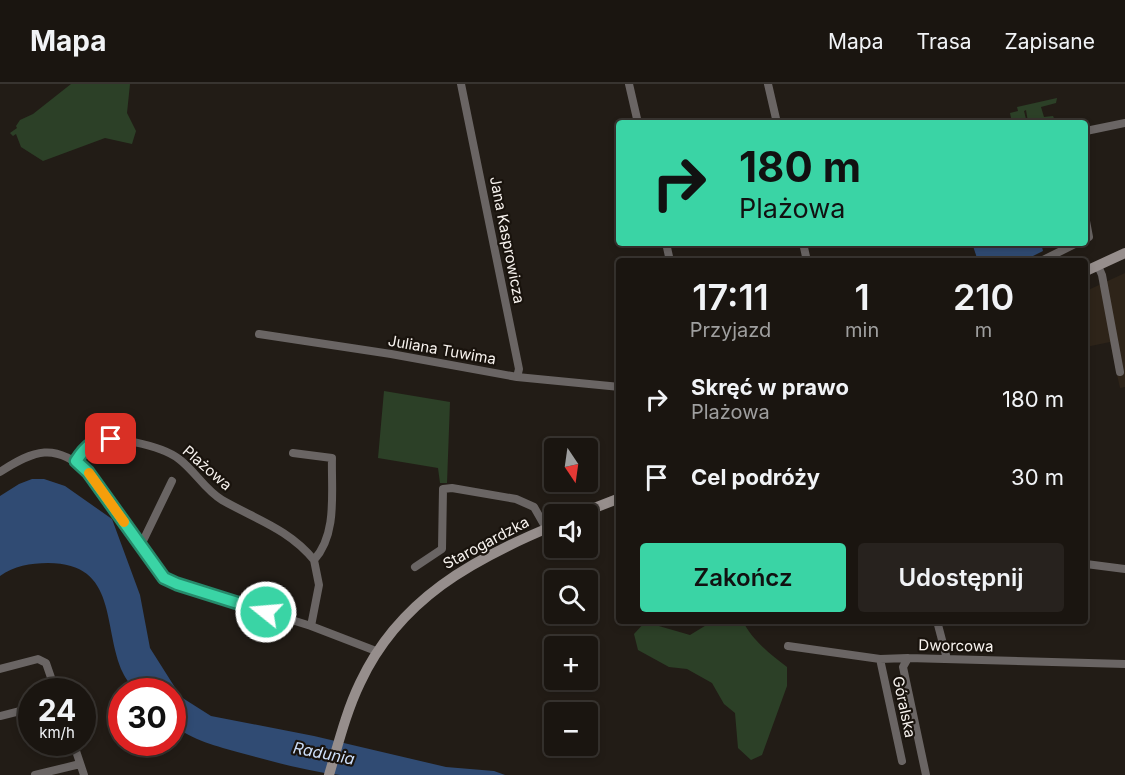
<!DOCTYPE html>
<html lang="pl">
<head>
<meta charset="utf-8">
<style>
	body { margin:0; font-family:Inter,sans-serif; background:#27221e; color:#f1f3f6; height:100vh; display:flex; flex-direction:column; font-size:22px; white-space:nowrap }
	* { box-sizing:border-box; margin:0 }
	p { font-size:20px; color:#9f9f9f }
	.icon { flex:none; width:33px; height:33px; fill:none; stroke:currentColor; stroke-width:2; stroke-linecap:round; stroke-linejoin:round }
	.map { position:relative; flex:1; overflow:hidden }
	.details { position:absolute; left:616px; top:174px; width:472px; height:366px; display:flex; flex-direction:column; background:#1a1510; border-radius:6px; box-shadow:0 3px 9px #0003,0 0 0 2px #383430 }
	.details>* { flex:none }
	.guide { position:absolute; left:616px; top:36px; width:472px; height:126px; border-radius:6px; box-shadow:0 3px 9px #0003,0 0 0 2px #383430; background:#3ad4a5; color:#111; overflow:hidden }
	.needle { width:39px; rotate:167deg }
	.buttons { position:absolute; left:544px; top:354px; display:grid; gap:12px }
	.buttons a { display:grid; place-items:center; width:54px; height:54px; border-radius:6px; background:#1a1510; box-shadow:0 3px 9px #0003,0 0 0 2px #383430; font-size:30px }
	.speed { position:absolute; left:18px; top:594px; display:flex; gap:12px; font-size:30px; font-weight:700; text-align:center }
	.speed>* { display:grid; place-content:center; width:78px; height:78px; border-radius:50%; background:#1a1510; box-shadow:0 3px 9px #0003,0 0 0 2px #383430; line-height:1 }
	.speed small { font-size:15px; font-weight:400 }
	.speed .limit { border:9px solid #d22; background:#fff; color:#111 }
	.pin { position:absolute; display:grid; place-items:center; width:51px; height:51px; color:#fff; margin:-26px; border-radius:12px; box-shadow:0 3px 9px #0006 }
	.me { position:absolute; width:66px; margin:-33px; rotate:287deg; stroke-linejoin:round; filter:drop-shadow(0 0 4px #0008) }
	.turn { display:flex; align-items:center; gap:21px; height:126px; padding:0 24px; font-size:27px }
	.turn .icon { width:78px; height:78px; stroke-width:2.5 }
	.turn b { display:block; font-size:42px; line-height:51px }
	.eta { display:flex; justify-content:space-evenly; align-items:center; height:102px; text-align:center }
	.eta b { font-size:36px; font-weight:600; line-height:42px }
	.primary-button { display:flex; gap:12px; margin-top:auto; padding:12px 24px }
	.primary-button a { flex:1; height:69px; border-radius:6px; background:#3ad4a5; color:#111; font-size:24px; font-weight:600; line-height:69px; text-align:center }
	.primary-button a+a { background:#27221e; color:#f1f3f6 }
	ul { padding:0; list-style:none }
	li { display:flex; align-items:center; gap:18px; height:78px; padding:0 24px }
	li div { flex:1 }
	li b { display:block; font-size:22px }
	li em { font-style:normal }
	header { display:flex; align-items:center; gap:36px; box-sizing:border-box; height:84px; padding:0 30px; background:#1a1510; border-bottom:2px solid #383430 }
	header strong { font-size:28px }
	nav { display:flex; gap:33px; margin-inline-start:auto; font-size:21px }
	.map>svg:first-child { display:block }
	.built { fill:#2e2419 }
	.green { fill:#2c4027 }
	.water { fill:#304b73 }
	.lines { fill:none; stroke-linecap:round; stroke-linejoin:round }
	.street { stroke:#6a6564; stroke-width:8 }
	.secondary { stroke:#968e8c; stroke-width:10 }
	.route-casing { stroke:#268a6b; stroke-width:15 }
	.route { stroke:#3ad4a5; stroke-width:10 }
	.slow { stroke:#f59e0b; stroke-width:10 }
	.labels { text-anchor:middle; stroke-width:4.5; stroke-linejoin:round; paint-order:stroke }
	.street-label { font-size:15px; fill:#f8f3ef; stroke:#19130d }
	.water-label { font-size:16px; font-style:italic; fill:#cddffa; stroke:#19130d }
</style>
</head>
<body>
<header>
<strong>Mapa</strong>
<nav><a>Mapa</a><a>Trasa</a><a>Zapisane</a></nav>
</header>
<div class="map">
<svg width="1125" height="691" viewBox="0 0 1125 691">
	<rect width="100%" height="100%" fill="#221c16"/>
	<!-- built -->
	<path class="built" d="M1125,189v114l-5,1 -10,-46 -24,5v-56z"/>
	<!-- green -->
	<path class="green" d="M71,0h59l-3,29 9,18 -4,13 -27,-6 -62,23 -22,-14 -5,-13 -3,2 -3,-3 7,-5 -1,-2 4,-6 13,-6z
		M1057,14l-1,5 -15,4 3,10 9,-1 3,7 -28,-1 -2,-12 -2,1 3,12h-15l-2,-10 8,-2 -1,-4z
		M384,307l66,11 -3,81h-7l-2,-15 -60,-10z
		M713,537h30c8,18 28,34 44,46v19l-25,69 -11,5 -13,-12 -3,-35 -11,-9 -12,-21 -25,-14 -18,-2 -31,-17 -4,-16 11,-12 45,13z"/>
	<!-- water -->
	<path class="water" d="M972,159h69l2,8 -20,10h-45z
		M32,395h12l21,7 47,33 28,76 10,53 31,49 30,19 103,20 132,31 48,4 11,4h-165c-34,-4 -66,-13 -99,-22 -24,-7 -49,-12 -68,-29l-1,-32 -35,-1c-5,-5 -11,-11 -14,-18 -21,-45 -4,-110 -75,-110 -18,0 -34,3 -48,13v-80l19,-12z"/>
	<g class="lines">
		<!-- street -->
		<path class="street" d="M461,0l58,285 -2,8
			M629,0l9,39
			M768,0l9,39
			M1086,47l39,-8
			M1086,137l3,16 -3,2
			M666,159l4,18
			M803,159l4,18
			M1041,177l36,-18
			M1098,182l4,9 18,97
			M259,250l132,20 126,23 103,10
			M293,369l39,5c-1,32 6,76 -18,102l5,25 -8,41
			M76,377c4,-6 8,-14 14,-18 19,-10 72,3 89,16 16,12 26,31 43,41 33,19 67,29 92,60
			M0,388c34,-22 55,-30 88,0l76,106 13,6 134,42 65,25
			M141,461l31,-64
			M1086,480l39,5
			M415,483l27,-18 1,-60 9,-1 64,11 18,8 12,21
			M937,537l10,38
			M788,562l92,13
			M0,585l38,-10 8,4 10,29
			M0,632l32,-8
			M73,658l11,33
			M902,677l-22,-102 28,-1
			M35,691l45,-11
			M926,691l-23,-108 5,-9 217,6"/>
		<!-- secondary -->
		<path class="secondary" d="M1086,187l39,-18
			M579,430l41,-16
			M329,691c9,-30 17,-63 31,-92 39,-84 113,-124 195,-158"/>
	</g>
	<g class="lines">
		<!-- route casing -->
		<g class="route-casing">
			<path id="route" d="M111,355c-19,1 -25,7 -35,22l12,11 76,106 13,6 89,28"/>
		</g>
		<!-- route -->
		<use href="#route" class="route"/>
		<!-- slow -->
		<path class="slow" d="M89,389l35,49"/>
	</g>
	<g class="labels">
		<!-- street labels -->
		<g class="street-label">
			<text transform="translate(507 156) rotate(79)" y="5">Jana Kasprowicza</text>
			<text transform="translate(442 266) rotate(10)" y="5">Juliana Tuwima</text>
			<text transform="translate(207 384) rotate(41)" y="5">Plażowa</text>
			<text transform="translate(486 459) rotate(-28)" y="5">Starogardzka</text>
			<text transform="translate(956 562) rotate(1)" y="5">Dworcowa</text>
			<text transform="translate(904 623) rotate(78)" y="5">Góralska</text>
		</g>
		<!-- water labels -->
		<g class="water-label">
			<text transform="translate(324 669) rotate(11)" y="6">Radunia</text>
		</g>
	</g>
</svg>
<div class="buttons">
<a><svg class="needle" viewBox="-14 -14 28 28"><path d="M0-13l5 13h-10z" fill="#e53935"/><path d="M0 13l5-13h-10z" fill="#9f9f9f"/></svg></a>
<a><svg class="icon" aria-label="sound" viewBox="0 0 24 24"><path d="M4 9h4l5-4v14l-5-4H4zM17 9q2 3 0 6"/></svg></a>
<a><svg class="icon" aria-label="search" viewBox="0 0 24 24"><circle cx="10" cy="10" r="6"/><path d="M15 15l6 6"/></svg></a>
<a>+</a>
<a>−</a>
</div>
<div class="speed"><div>24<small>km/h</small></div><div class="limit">30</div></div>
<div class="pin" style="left:111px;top:355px;background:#d93025"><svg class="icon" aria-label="arrive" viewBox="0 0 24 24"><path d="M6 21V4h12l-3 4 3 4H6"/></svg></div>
<svg class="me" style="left:266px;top:528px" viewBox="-20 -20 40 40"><circle r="17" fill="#3ad4a5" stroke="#fff" stroke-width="3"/><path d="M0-11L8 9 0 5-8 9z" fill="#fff"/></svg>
<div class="guide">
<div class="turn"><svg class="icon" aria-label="right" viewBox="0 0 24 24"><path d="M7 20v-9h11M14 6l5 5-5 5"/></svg><div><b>180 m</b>Plażowa</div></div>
</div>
<section class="details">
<div class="eta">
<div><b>17:11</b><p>Przyjazd</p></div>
<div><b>1</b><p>min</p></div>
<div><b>210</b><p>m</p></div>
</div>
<ul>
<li><svg class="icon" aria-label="right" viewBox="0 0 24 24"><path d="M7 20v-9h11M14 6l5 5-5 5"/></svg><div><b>Skręć w prawo</b><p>Plażowa</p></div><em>180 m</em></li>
<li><svg class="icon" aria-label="arrive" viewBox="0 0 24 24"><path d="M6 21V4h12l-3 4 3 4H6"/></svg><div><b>Cel podróży</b></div><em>30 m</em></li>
</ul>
<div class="primary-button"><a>Zakończ</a><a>Udostępnij</a></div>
</section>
</div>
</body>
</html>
